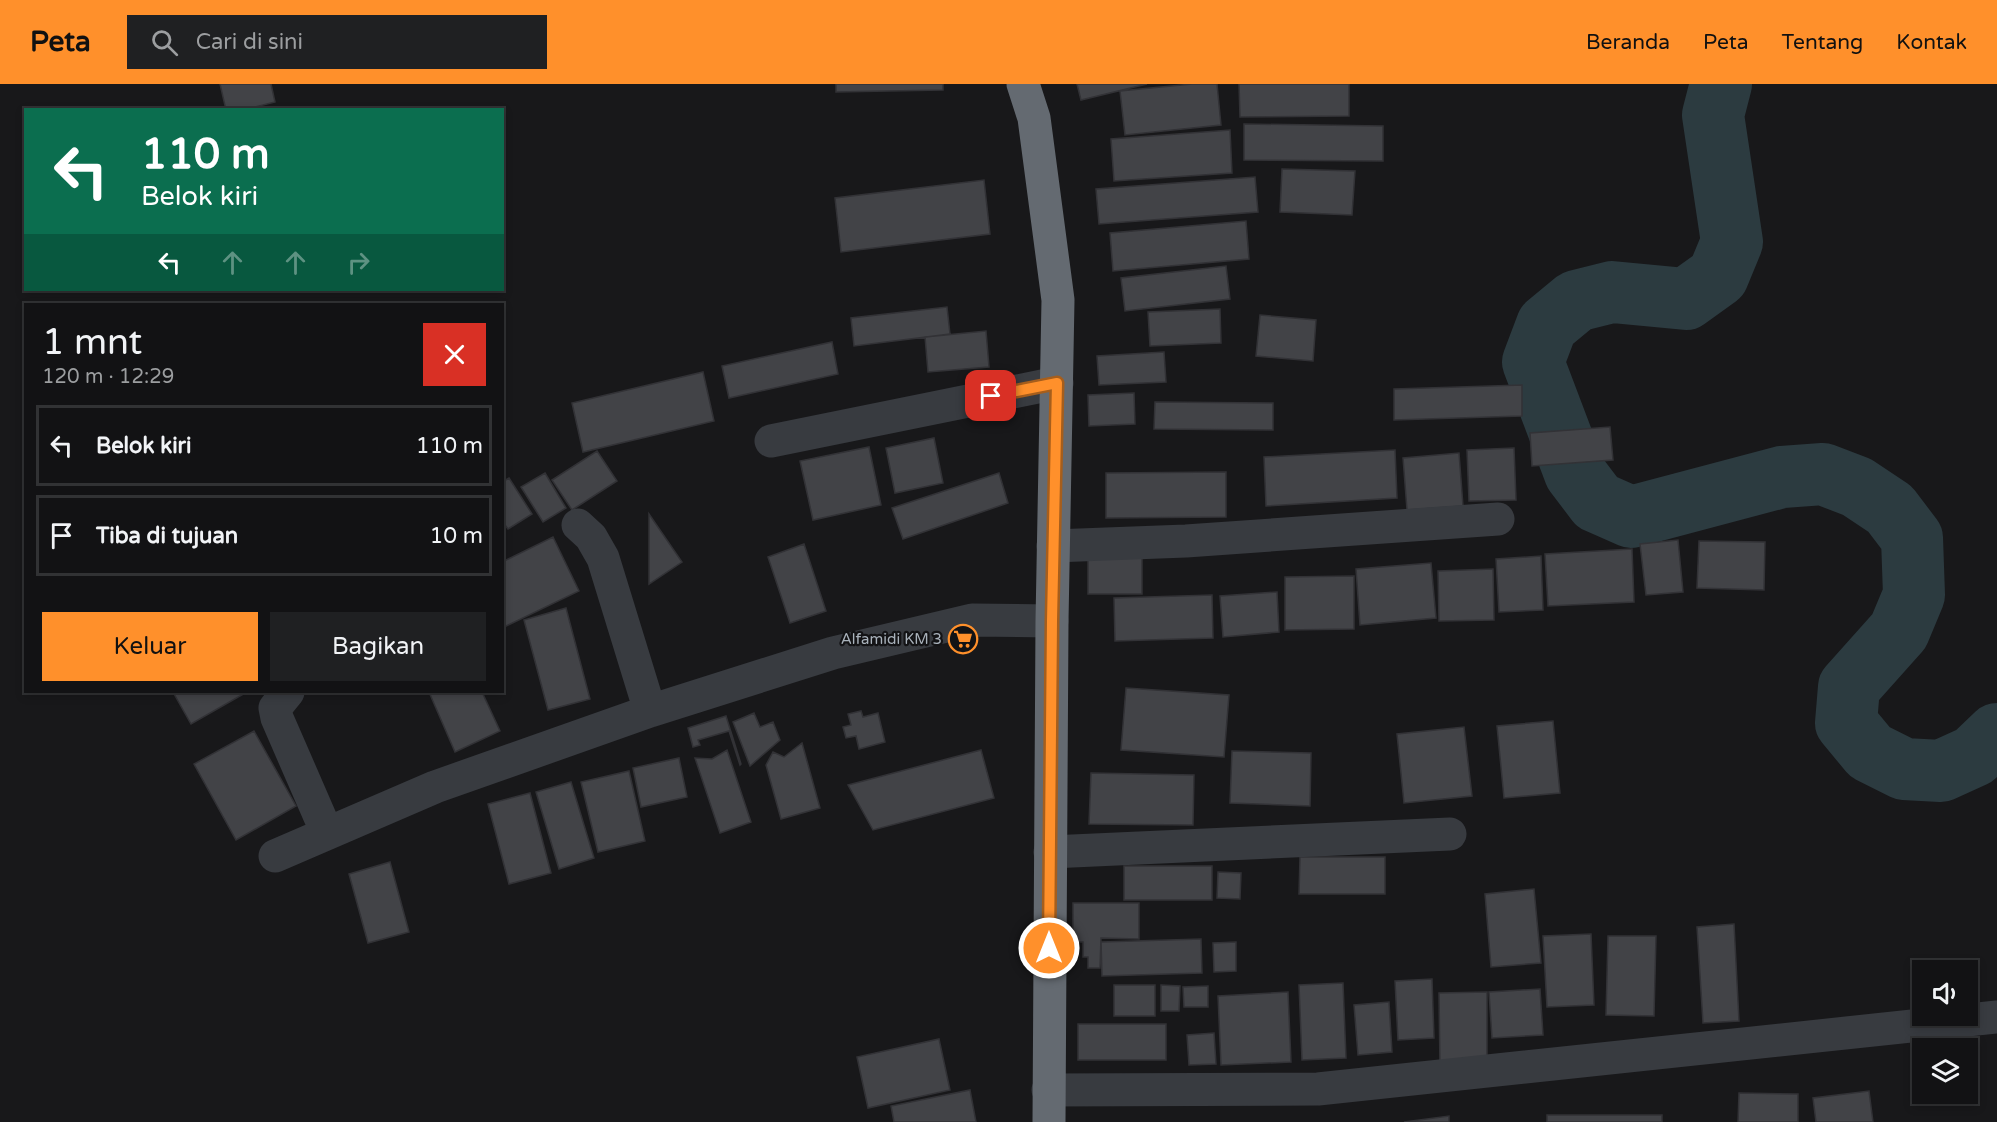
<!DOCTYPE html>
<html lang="id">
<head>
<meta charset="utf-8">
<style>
	body { margin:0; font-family:"Varela Round",sans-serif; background:#1f2022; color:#f1f3f6; height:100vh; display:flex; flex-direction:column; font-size:22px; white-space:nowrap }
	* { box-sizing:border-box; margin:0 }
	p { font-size:20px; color:#9c9ea0 }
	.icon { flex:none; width:33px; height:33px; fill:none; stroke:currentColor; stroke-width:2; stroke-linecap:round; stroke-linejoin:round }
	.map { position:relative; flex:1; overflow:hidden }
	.sheet { position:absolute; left:24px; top:219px; width:480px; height:390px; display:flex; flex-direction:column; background:#121214; border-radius:0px; box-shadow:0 3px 9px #0003,0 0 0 2px #313234 }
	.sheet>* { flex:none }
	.banner { position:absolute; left:24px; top:24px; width:480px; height:183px; border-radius:0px; box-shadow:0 3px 9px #0003,0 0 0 2px #313234; background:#0b6e4f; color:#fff; overflow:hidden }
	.controls { position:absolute; left:1912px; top:876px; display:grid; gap:12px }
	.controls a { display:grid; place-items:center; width:66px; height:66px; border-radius:0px; background:#121214; box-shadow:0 3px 9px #0003,0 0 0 2px #313234; font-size:30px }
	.pin { position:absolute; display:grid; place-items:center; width:51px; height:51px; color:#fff; margin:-26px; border-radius:12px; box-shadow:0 3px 9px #0006 }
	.me { position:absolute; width:66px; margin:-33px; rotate:0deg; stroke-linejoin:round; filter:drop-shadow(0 0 4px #0008) }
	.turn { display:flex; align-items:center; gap:21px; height:126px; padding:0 18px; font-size:27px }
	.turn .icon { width:78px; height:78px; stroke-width:2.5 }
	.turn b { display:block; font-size:42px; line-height:51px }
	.lanes { display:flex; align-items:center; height:57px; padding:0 18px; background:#0003; justify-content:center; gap:30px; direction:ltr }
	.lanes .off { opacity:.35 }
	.round { display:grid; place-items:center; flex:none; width:63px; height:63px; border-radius:0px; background:#1f2022 }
	.overview { display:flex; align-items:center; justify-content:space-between; height:102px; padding:0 18px }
	h1 { font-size:36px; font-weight:600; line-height:45px }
	.button { display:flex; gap:12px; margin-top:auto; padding:12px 18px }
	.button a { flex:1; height:69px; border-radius:0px; background:#ff902b; color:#111; font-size:24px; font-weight:600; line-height:69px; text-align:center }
	.button a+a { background:#1f2022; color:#f1f3f6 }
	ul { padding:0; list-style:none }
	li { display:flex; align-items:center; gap:18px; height:81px; margin:0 12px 9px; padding:0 6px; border:3px solid #313234; border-radius:0px }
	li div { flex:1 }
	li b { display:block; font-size:22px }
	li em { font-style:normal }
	header { display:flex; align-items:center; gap:36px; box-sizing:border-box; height:84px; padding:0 30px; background:#ff902b; color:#111 }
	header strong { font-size:28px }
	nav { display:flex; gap:33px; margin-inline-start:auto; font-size:21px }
	.search { width:420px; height:54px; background:#1f2022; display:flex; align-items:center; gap:15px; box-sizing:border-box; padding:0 21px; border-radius:0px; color:#9c9ea0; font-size:22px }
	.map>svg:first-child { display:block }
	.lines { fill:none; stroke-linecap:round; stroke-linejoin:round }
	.river { stroke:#2c3b40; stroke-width:62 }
	.building { fill:#424347; stroke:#323236; stroke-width:1.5 }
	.street { stroke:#383b40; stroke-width:33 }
	.highway { stroke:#646a71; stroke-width:33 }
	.route-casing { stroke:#a65e1c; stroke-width:15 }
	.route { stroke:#ff902b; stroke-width:10 }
	.labels { text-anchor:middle; stroke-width:4.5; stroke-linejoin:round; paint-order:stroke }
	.poi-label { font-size:15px; fill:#a9b2bb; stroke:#131315; text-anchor:end }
</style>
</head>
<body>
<header>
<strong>Peta</strong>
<div class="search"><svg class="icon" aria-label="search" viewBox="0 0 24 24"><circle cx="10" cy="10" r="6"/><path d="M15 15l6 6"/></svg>Cari di sini</div>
<nav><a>Beranda</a><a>Peta</a><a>Tentang</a><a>Kontak</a></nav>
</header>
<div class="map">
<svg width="1997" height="1038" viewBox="0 0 1997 1038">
	<rect width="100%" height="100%" fill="#18181a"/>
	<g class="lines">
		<!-- river -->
		<path class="river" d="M1721,0l-8,31 19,127 -14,34 -32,23 -74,-7 -36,9 -29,24 -14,37 42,111 22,29 34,15 151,-40 41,-3 34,13 33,22 22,29 2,57 -15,36 -50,56 -3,36 24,29 34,17 37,2 33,-15 23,-22"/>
	</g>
	<!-- building -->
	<path class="building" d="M220,0h51l4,18 -32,8h-17z
		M836,0h107v6l-107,2z
		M1077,0h70l-66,16z
		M1192,0h25l4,41 -96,10 -5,-44z
		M1239,0h110v32l-109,1z
		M1244,40l139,2v35l-139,-1z
		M1230,46l2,43 -118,8 -3,-42z
		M1282,85l73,2 -3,44 -72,-3z
		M1255,93l3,35 -159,12 -3,-35z
		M984,96l6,54 -149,18 -6,-54z
		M1246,137l3,38 -136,12 -3,-38z
		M1226,182l4,33 -105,12 -4,-33z
		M947,223l3,27 -96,12 -3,-28z
		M1220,225l1,34 -71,3 -2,-34z
		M1260,231l56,5 -3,41 -57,-5z
		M986,247l3,36 -61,5 -3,-35z
		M832,258l6,32 -109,24 -7,-32z
		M1164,268l2,30 -67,3 -2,-29z
		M703,288l11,49 -131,31 -11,-49z
		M1522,301v31l-128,4v-31z
		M1134,309l1,31 -46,2 -1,-31z
		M1155,318l118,1v27l-119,-1z
		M1610,343l3,33 -81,6 -2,-33z
		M934,354l9,45 -48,10 -9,-45z
		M869,363l12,58 -68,15 -13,-59z
		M1514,364l2,52 -47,1 -2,-51z
		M1395,366l2,48 -131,8 -2,-49z
		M597,367l20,30 -45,29 -20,-30z
		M1459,369l4,53 -56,4 -4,-52z
		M1226,388v45l-120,1v-45z
		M545,389l21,35 -23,14 -22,-35z
		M999,389l9,30 -105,36 -11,-31z
		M509,394l23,36 -24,15 -6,-8v-39z
		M649,430l33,48 -33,22z
		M553,453l26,54 -77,37v-66z
		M1678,456l5,52 -37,3 -6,-51z
		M1699,457l66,1 -1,48 -67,-2z
		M804,460l22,67 -36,12 -22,-66z
		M1632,465l2,53 -86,4 -3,-52z
		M1541,472l2,54 -44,2 -3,-53z
		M1088,473h54v37h-54z
		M1431,479l5,55 -76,7 -4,-56z
		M1493,485l1,51 -55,1 -1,-50z
		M1354,492v53l-69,1v-53z
		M1277,508l2,40 -56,5 -3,-41z
		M1212,511l1,43 -98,3 -1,-43z
		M566,524l24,91 -42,11 -24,-90z
		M1126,604l103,7 -5,62 -103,-7z
		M173,608h74l-56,32z
		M429,608h53l18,39 -45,21z
		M861,627l2,6 15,-4 7,29 -26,7 -3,-13 -10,2 -3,-11 8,-2 -3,-11z
		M754,629l6,14 13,-5 7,18 -30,26 -17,-44z
		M726,632l15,48 -1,1 -11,-34 -31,9 2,5 -7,2 -5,-19z
		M1553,637l7,72 -56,5 -7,-72z
		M1464,643l8,69 -68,7 -7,-69z
		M254,647l42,75 -60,34 -42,-76z
		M802,659l18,65 -39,11 -15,-54 7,-13 11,5z
		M727,666l24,72 -31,11 -25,-75 17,1z
		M981,666l13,48 -121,32 -25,-45z
		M1232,667l79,2 -1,53 -80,-3z
		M679,674l8,39 -46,10 -8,-39z
		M629,687l16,70 -47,11 -17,-70z
		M1091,689l103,2 -1,50 -104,-1z
		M571,698l23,76 -35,11 -23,-77z
		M530,709l21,80 -42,11 -21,-80z
		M1300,773h85v37h-86z
		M390,778l19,70 -41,11 -19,-69z
		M1124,782h88v34h-88z
		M1218,788l23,1 -1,26 -23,-1z
		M1534,805l7,74 -50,4 -6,-73z
		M1073,819h66v36l-38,-1 -1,30h-12v-11h-5v-15h-10z
		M1734,840l5,97 -36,2 -6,-96z
		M1591,850l3,71 -47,2 -4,-71z
		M1608,852h48l-2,80 -48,-1z
		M1201,855l1,34 -100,3 -1,-34z
		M1236,858v29l-22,1 -1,-29z
		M1432,895l2,59 -36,2 -3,-59z
		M1343,899l3,75 -44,2 -3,-75z
		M1114,901h41v31h-41z
		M1161,901l19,1 -1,25h-18z
		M1208,902v21h-24l-1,-20z
		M1540,905l3,46 -51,3 -3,-46z
		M1288,908l3,70 -70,3 -3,-69z
		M1487,908v76l-47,1 -1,-76z
		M1389,918l3,50 -34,3 -4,-50z
		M1078,940h88v36h-88z
		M1214,949l2,31 -27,1 -2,-30z
		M939,955l11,51 -82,18 -11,-51z
		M970,1006l6,32h-82l-3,-16z
		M1869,1007l4,31h-57l-3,-24z
		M1739,1009l59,1v28h-60z
		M1547,1031h115v7h-115z
		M1449,1032v6h-45z"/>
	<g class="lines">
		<!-- street -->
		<path class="street" d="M771,357l286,-58
			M578,441l13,12 12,21 47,153
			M1053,462l133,-5 312,-22
			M288,608l-13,16 2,10 50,115
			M1050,768l400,-18
			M275,772l160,-69 215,-76 183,-58 139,-33 80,1
			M1048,1006l270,-1 679,-72"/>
		<!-- highway -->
		<path class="highway" d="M1023,0l11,34 24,182 -6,321 -3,501"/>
	</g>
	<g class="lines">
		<!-- route casing -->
		<g class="route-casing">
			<path id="route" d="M991,312l66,-13 -5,238 -3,327"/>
		</g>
		<!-- route -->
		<use href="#route" class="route"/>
	</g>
	<!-- icons -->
	<defs>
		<g id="supermarket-ring" transform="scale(1.5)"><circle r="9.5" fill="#131315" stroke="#ff902b" stroke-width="1.5"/><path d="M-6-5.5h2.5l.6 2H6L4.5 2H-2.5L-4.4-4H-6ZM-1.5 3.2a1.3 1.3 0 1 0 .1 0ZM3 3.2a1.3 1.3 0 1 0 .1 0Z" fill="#ff902b"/></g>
	</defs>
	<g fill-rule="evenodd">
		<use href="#supermarket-ring" x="963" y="555"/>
	</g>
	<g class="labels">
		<!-- poi labels -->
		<g class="poi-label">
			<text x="942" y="560">Alfamidi KM 3</text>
		</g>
	</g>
</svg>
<div class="controls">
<a><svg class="icon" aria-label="sound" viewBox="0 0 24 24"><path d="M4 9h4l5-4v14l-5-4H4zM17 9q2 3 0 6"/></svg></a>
<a><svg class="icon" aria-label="layers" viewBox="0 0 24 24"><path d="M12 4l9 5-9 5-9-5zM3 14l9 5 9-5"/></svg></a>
</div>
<div class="pin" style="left:991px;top:312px;background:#d93025"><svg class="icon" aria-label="arrive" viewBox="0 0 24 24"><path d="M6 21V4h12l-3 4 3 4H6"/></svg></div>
<svg class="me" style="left:1049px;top:864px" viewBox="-20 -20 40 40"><circle r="17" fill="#ff902b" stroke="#fff" stroke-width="3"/><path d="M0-11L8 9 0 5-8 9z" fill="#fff"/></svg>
<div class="banner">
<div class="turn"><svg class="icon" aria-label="left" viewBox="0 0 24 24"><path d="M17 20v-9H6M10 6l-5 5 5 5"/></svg><div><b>110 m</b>Belok kiri</div></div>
<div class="lanes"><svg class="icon" aria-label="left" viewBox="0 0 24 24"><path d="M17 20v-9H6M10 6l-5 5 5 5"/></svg><svg class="icon off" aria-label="ahead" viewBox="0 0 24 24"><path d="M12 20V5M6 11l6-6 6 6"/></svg><svg class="icon off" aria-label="ahead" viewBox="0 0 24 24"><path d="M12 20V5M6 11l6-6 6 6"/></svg><svg class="icon off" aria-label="right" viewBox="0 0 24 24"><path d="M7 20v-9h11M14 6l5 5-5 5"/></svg></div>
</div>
<section class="sheet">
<div class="overview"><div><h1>1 mnt</h1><p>120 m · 12:29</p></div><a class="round" style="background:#d93025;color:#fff"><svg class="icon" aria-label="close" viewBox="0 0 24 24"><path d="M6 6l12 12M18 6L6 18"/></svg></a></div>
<ul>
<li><svg class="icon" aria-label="left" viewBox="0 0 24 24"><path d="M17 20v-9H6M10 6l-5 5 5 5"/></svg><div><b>Belok kiri</b></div><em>110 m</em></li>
<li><svg class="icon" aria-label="arrive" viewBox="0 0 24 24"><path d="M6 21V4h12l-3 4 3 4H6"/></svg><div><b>Tiba di tujuan</b></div><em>10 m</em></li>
</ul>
<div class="button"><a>Keluar</a><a>Bagikan</a></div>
</section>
</div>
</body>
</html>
